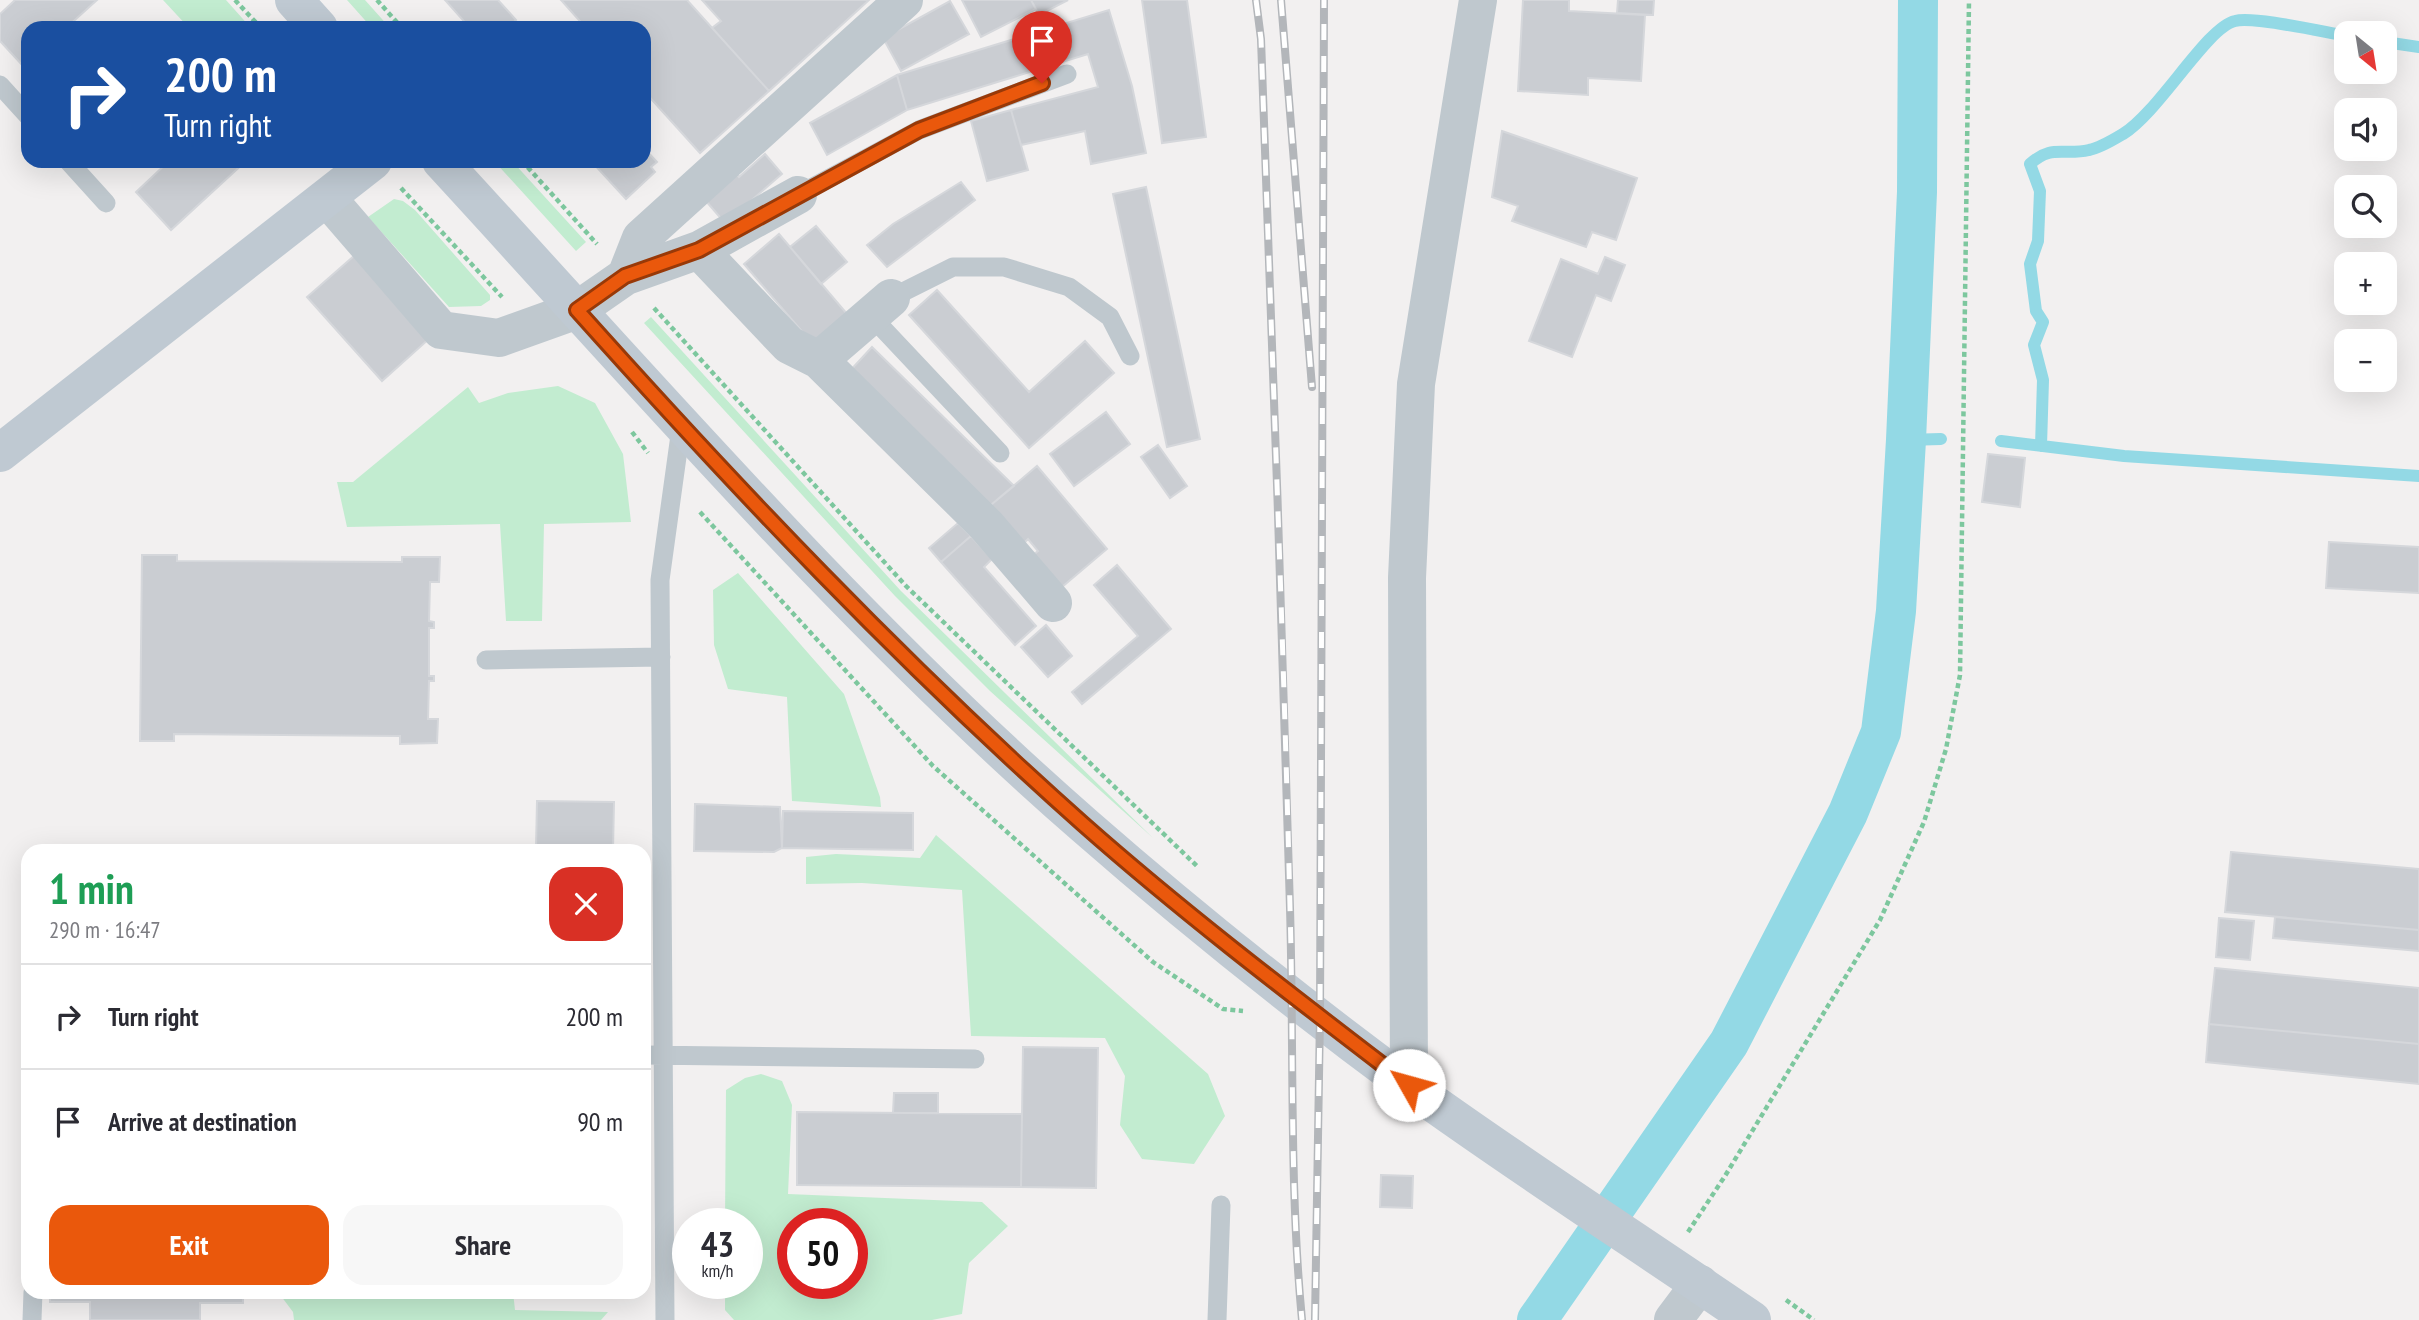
<!DOCTYPE html>
<html lang="en">
<head>
<meta charset="utf-8">
<style>
	body { margin:0; font-family:"PT Sans Narrow",sans-serif; background:#f7f7f7; color:#2b2b33; height:100vh; display:flex; flex-direction:column; font-size:26px; white-space:nowrap }
	* { box-sizing:border-box; margin:0 }
	p { font-size:23px; color:#7c7c81 }
	.icon { flex:none; width:38px; height:38px; fill:none; stroke:currentColor; stroke-width:2; stroke-linecap:round; stroke-linejoin:round }
	.map { position:relative; flex:1; overflow:hidden }
	.sheet { position:absolute; left:21px; top:844px; width:630px; height:455px; display:flex; flex-direction:column; background:#fff; border-radius:21px; box-shadow:0 7px 28px #0002 }
	.sheet>* { flex:none }
	.top-card { position:absolute; left:21px; top:21px; width:630px; height:147px; border-radius:21px; box-shadow:0 7px 28px #0002; background:#1a4fa0; color:#fff; overflow:hidden }
	.needle { width:46px; rotate:150deg }
	.fabs { position:absolute; left:2334px; top:21px; display:grid; gap:14px }
	.fabs a { display:grid; place-items:center; width:63px; height:63px; border-radius:14px; background:#fff; box-shadow:0 7px 28px #0002; font-size:35px }
	.speed { position:absolute; left:672px; top:1208px; display:flex; gap:14px; font-size:35px; font-weight:700; text-align:center }
	.speed>* { display:grid; place-content:center; width:91px; height:91px; border-radius:50%; background:#fff; box-shadow:0 7px 28px #0002; line-height:1 }
	.speed small { font-size:18px; font-weight:400 }
	.speed .limit { border:10px solid #d22; background:#fff; color:#111 }
	.pin { position:absolute; display:grid; place-items:center; width:60px; height:60px; color:#fff; margin:-72px -30px; border-radius:50% 50% 50% 0; rotate:-45deg; box-shadow:0 0 7px #0007 }
	.pin .icon { rotate:45deg }
	.me { position:absolute; width:77px; margin:-38px; rotate:308deg; stroke-linejoin:round; filter:drop-shadow(0 0 5px #0008) }
	.turn { display:flex; align-items:center; gap:24px; height:147px; padding:0 28px; font-size:32px }
	.turn .icon { width:91px; height:91px; stroke-width:2.5 }
	.turn b { display:block; font-size:49px; line-height:60px }
	.round { display:grid; place-items:center; flex:none; width:74px; height:74px; border-radius:21px; background:#f7f7f7 }
	.overview { display:flex; align-items:center; justify-content:space-between; height:119px; padding:0 28px }
	h1 { font-size:42px; font-weight:700; line-height:52px; color:#1e9e55 }
	.action { display:flex; gap:14px; margin-top:auto; padding:14px 28px }
	.action a { flex:1; height:80px; border-radius:21px; background:#ea580c; color:#fff; font-size:28px; font-weight:700; line-height:80px; text-align:center }
	.action a+a { background:#f7f7f7; color:#2b2b33 }
	ul { padding:0; list-style:none }
	li { display:flex; align-items:center; gap:21px; height:105px; padding:0 28px; border-top:2px solid #e1e1e2 }
	li div { flex:1 }
	li b { display:block; font-size:26px }
	li em { font-style:normal }
	.map>svg:first-child { display:block }
	.green { fill:#c2ecd0; fill-rule:evenodd }
	.lines { fill:none; stroke-linecap:round; stroke-linejoin:round }
	.stream { stroke:#93d9e5; stroke-width:12 }
	.canal { stroke:#93d9e5; stroke-width:40 }
	.building { fill:#cacdd2; stroke:#d5d7db; stroke-width:2 }
	.path { stroke:#7dc79e; stroke-width:4.5; stroke-dasharray:5 3.5; stroke-linecap:butt }
	.service { stroke:#bfc8ce; stroke-width:19 }
	.minor { stroke:#bfc8ce; stroke-width:38 }
	.secondary { stroke:#bfc9d2; stroke-width:38 }
	.rail-casing { stroke:#b3b6ba; stroke-width:8 }
	.rail { stroke:#fff; stroke-width:5; stroke-dasharray:16; stroke-linecap:butt }
	.route-casing { stroke:#983908; stroke-width:18 }
	.route { stroke:#ea580c; stroke-width:12 }
</style>
</head>
<body>
<div class="map">
<svg width="2419" height="1320" viewBox="0 0 2419 1320">
	<rect width="100%" height="100%" fill="#f2f0f0"/>
	<!-- green -->
	<path class="green" d="M163,0h63l25,28h-62z
		M347,0h18l25,28h-18z
		M494,161h18l74,81 -10,9z
		M394,199l9,2 12,9 75,85v5l-9,6 -32,1 -81,-90z
		M651,317l250,274 252,247 -163,-147 -95,-95 -251,-273z
		M558,386l37,17 28,51 8,68 -87,2 -2,97h-36l-6,-97 -153,3 -10,-45h16l115,-95 11,16 29,-10z
		M738,573l106,121 36,103 1,10 -89,-6 -5,-104 -59,-8 -14,-44 -1,-55z
		M936,835l272,239 17,42 -31,48 -52,-5 -22,-34 5,-49 -20,-38 -134,-2 -9,-146 -100,-7 -56,1v-27l30,-3 84,4z
		M761,1074l21,7 10,24 -4,89 194,8 26,24 -39,37 -7,51 -30,6h-198l-9,-10v-27h22v-60h-22l1,-133 19,-12zM852,1223v60h-59v-60z
		M278,1292h235l2,18 93,2 -7,8h-307l-1,-8z"/>
	<g class="lines">
		<!-- stream -->
		<path class="stream" d="M2385,42l34,5
			M1906,440l35,-1
			M2001,441l123,15 295,20
			M2041,446l2,-66 -9,-35 9,-23 -7,-11 -6,-47 8,-23 2,-50 -10,-27c22,-20 33,-8 59,-14 11,-2 24,-10 34,-16 36,-22 84,-107 112,-113 19,-5 88,11 112,15"/>
		<!-- canal -->
		<path class="canal" d="M1537,1320l192,-277 119,-230 33,-81 15,-121 10,-171 11,-248 1,-192"/>
	</g>
	<!-- building -->
	<path class="building" d="M15,0h82l-31,28h-38v35l-4,4 -24,-26v-27z
		M445,0h53l18,20 -8,8h-38z
		M561,0h126l82,91 -69,62 -56,-62v-63h-58z
		M702,0h167l-100,91 -57,-63 9,-7z
		M962,0h69l5,9 -55,28z
		M1031,0h37l-29,15z
		M1142,0h45l19,137 -44,6z
		M1523,0h46v11l76,4 -4,66 -53,-3v17l-70,-4z
		M1618,0h36l-1,15 -36,-2z
		M950,1l19,33 -68,37 -18,-33z
		M1109,10l23,76 14,67 -55,11 -6,-33 -64,14 -10,-35 87,-23 -10,-33 -181,56 -10,-35z
		M897,75l10,35 -80,45 -17,-32z
		M1011,110l17,60 -41,11 -16,-60z
		M1502,131l135,47 -21,62 -24,-8 -6,15 -74,-26 6,-15 -26,-9z
		M644,148l13,14 -6,5 4,5 -29,27 -35,-38h53z
		M765,154l17,20 -57,49 -26,-30 31,-26 9,10z
		M169,161h77l-75,69 -35,-38z
		M961,182l14,18 -88,67 -20,-22 26,-21z
		M1146,187l54,252 -33,8 -54,-253z
		M816,226l31,36 -26,22 -31,-37z
		M779,234l74,87 -35,29 -74,-86z
		M355,255l75,83 -48,43 -75,-84z
		M1605,257l20,8 -14,36 -15,-6 -24,62 -43,-16 32,-82 37,15z
		M937,290l92,102 56,-51 29,32 -85,75 -120,-133z
		M872,347l142,139 -28,23 -139,-135z
		M1106,412l24,32 -56,42 -24,-32z
		M1158,445l29,41 -17,12 -29,-41z
		M1988,454l37,4 -5,49 -38,-5z
		M1037,466l70,83 -51,43 -28,-33 10,-8 -10,-12 -9,9 -33,-39z
		M958,523l13,13 -30,26 -12,-14z
		M971,536l21,23 -8,8 52,59 -21,19 -74,-83z
		M2329,542l90,5v46l-93,-5z
		M142,555h35v6l225,1v-5h38l-1,25h-9l-1,39 5,1v6h-5v48h5v5h-5l-1,38h10l-1,24 -37,1v-8l-226,-2v7h-34z
		M1117,565l54,64 -89,75 -10,-12 66,-56 -44,-51z
		M1046,625l26,31 -24,21 -27,-30z
		M537,801l77,1 -1,48 -77,-2z
		M695,804l85,3 2,41 -8,4 -80,-1z
		M783,811l130,2v37l-131,-2z
		M2231,852l188,17v61l-194,-18z
		M2275,917l144,13v21l-146,-13z
		M2219,918l35,3 -4,39 -34,-3z
		M2215,968l204,20v56l-210,-20z
		M2209,1024l210,20v40l-213,-22z
		M1023,1047l75,1 -2,140 -75,-1z
		M894,1093h44v20h-45z
		M797,1112l225,2 -1,73 -224,-2z
		M1381,1175l32,1 -1,32 -32,-1z
		M50,1292h193v11h-43v17h-110v-18h-40z"/>
	<g class="lines">
		<!-- path -->
		<path class="path" d="M235,0l26,28
			M377,0l25,28
			M522,161l75,83
			M401,188l101,109
			M654,308l252,278 293,282
			M632,432l16,21
			M700,512l233,254 220,196 70,47 20,2
			M1688,1232l37,-56 155,-256 44,-98 22,-73 14,-74 9,-675
			M1786,1300l28,20"/>
		<!-- service -->
		<path class="service" d="M0,85l28,31
			M68,161l38,42
			M798,195l121,-65 148,-56
			M891,298l62,-31h51l65,20 41,30 20,39
			M871,316l129,137
			M486,660l175,-3
			M644,1055l331,4
			M32,1320l1,-28
			M665,1320l-5,-740 21,-152
			M1217,1320l4,-115"/>
		<!-- minor -->
		<path class="minor" d="M328,199l113,131 58,8 78,-28 49,-34 15,-38 263,-238
			M699,250l90,95 30,15 72,-62
			M626,276l73,-26 99,-55
			M819,360l167,165 67,78
			M1409,1085l-2,-507 9,-194 62,-384
			M1673,1320l27,-36"/>
		<!-- secondary -->
		<path class="secondary" d="M294,0l25,28
			M441,161c209,227 411,462 644,665 104,91 213,178 324,260 112,81 229,156 343,234
			M0,453l373,-292"/>
		<!-- rail casing -->
		<g class="rail-casing">
			<path id="rail" d="M1256,0l5,39c10,290 22,579 29,869 4,137 -1,275 12,412
				M1281,0l31,387
				M1315,1320l5,-304 4,-1016"/>
		</g>
		<!-- rail -->
		<use href="#rail" class="rail"/>
	</g>
	<g class="lines">
		<!-- route casing -->
		<g class="route-casing">
			<path id="route" d="M1042,83l-123,47 -220,120 -74,26 -48,34c160,179 326,354 506,514 104,92 215,176 326,261"/>
		</g>
		<!-- route -->
		<use href="#route" class="route"/>
	</g>
</svg>
<div class="fabs">
<a><svg class="needle" viewBox="-14 -14 28 28"><path d="M0-13l5 13h-10z" fill="#e53935"/><path d="M0 13l5-13h-10z" fill="#7c7c81"/></svg></a>
<a><svg class="icon" aria-label="sound" viewBox="0 0 24 24"><path d="M4 9h4l5-4v14l-5-4H4zM17 9q2 3 0 6"/></svg></a>
<a><svg class="icon" aria-label="search" viewBox="0 0 24 24"><circle cx="10" cy="10" r="6"/><path d="M15 15l6 6"/></svg></a>
<a>+</a>
<a>−</a>
</div>
<div class="speed"><div>43<small>km/h</small></div><div class="limit">50</div></div>
<div class="pin" style="left:1042px;top:83px;background:#d93025"><svg class="icon" aria-label="arrive" viewBox="0 0 24 24"><path d="M6 21V4h12l-3 4 3 4H6"/></svg></div>
<svg class="me" style="left:1409px;top:1085px" viewBox="-20 -20 40 40"><circle r="19" fill="#fff"/><path d="M0-13L10 11 0 6-10 11z" fill="#ea580c"/></svg>
<div class="top-card">
<div class="turn"><svg class="icon" aria-label="right" viewBox="0 0 24 24"><path d="M7 20v-9h11M14 6l5 5-5 5"/></svg><div><b>200 m</b>Turn right</div></div>
</div>
<section class="sheet">
<div class="overview"><div><h1>1 min</h1><p>290 m · 16:47</p></div><a class="round" style="background:#d93025;color:#fff"><svg class="icon" aria-label="close" viewBox="0 0 24 24"><path d="M6 6l12 12M18 6L6 18"/></svg></a></div>
<ul>
<li><svg class="icon" aria-label="right" viewBox="0 0 24 24"><path d="M7 20v-9h11M14 6l5 5-5 5"/></svg><div><b>Turn right</b></div><em>200 m</em></li>
<li><svg class="icon" aria-label="arrive" viewBox="0 0 24 24"><path d="M6 21V4h12l-3 4 3 4H6"/></svg><div><b>Arrive at destination</b></div><em>90 m</em></li>
</ul>
<div class="action"><a>Exit</a><a>Share</a></div>
</section>
</div>
</body>
</html>
